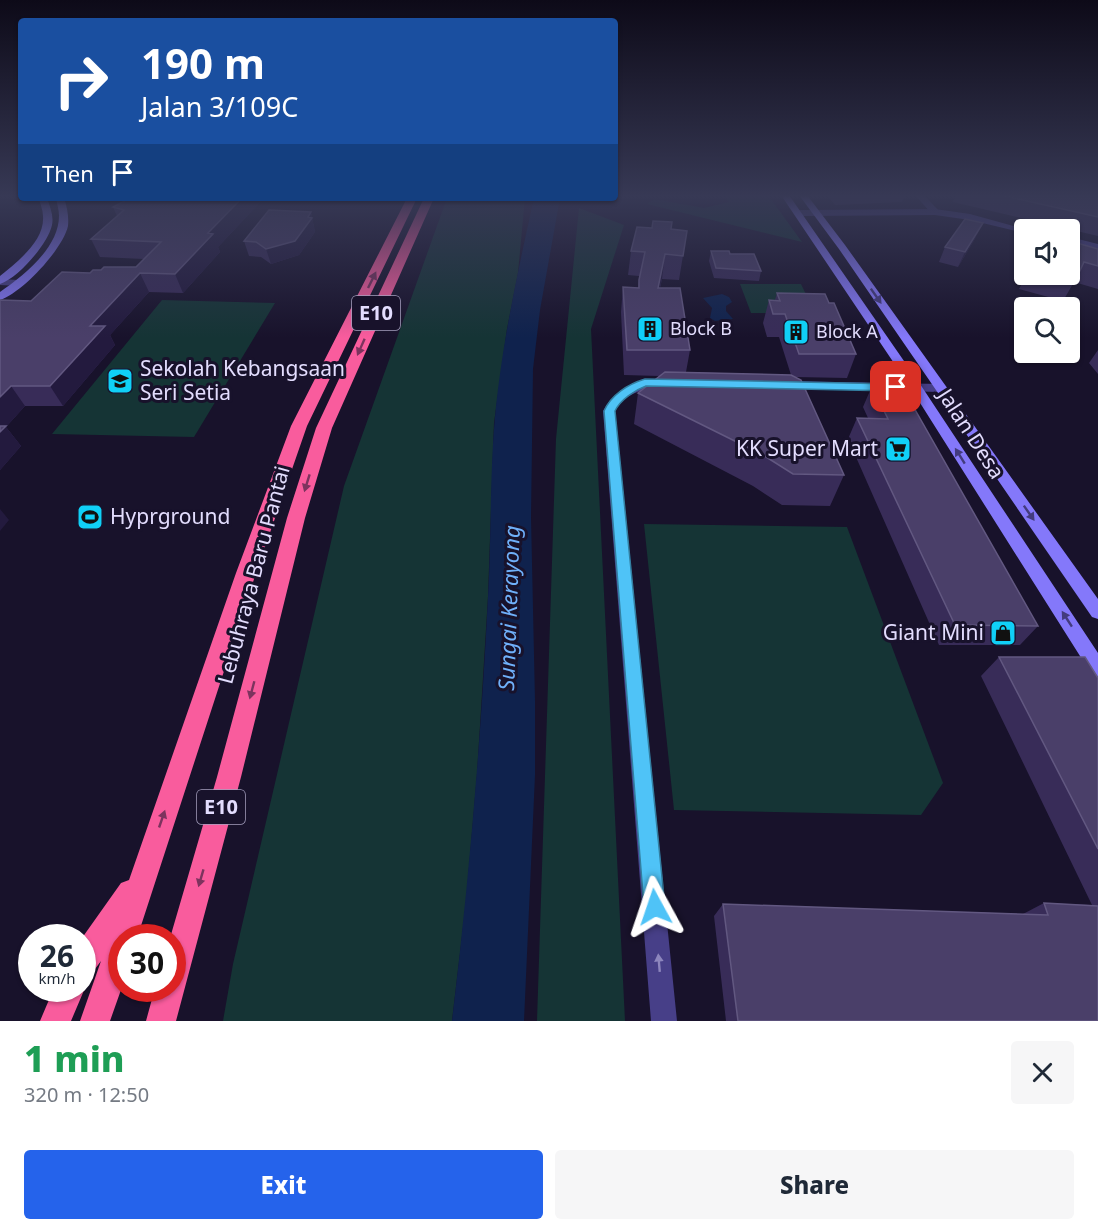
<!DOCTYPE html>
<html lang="en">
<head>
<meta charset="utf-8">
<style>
	body { margin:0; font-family:"Noto Sans",sans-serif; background:#f6f6f7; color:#1f2937; height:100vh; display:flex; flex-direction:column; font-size:22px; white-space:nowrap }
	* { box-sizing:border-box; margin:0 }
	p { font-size:20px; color:#747a83 }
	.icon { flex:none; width:33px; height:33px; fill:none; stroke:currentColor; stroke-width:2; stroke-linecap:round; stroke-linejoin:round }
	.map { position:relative; height:1021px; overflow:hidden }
	.drawer { display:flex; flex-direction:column; background:#fff; flex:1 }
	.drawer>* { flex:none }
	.banner { position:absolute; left:18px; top:18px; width:600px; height:183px; border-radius:6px; box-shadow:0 2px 4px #0004; background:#1a4fa0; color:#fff; overflow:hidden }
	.controls { position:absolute; left:1014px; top:219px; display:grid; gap:12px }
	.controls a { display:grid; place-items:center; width:66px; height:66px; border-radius:6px; background:#fff; box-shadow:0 2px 4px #0004; font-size:30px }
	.speed { position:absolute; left:18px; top:924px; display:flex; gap:12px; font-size:30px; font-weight:700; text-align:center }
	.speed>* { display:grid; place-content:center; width:78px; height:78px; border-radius:50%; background:#fff; box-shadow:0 2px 4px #0004; line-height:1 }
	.speed small { font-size:15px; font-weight:400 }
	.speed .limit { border:9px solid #d22; background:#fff; color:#111 }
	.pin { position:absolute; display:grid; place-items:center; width:51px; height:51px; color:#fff; margin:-26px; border-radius:12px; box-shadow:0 3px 9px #0006 }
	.me { position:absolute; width:66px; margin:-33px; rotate:355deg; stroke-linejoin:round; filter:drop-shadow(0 0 4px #0008) }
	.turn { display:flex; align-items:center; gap:21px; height:126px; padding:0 24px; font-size:27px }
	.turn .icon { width:78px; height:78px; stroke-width:2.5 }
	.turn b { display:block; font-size:42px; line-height:51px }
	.then { display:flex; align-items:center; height:57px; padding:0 24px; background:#0003; gap:12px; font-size:22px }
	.round { display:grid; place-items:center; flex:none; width:63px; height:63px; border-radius:6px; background:#f6f6f7 }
	.head { display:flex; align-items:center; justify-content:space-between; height:102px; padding:0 24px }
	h1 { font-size:36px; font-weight:800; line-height:45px; color:#1e9e55 }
	.button { display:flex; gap:12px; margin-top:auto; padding:12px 24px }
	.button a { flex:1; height:69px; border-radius:6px; background:#2563eb; color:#fff; font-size:24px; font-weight:800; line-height:69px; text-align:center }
	.button a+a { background:#f6f6f7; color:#1f2937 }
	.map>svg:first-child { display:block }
	.green { fill:#153435 }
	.water { fill:#0f224d }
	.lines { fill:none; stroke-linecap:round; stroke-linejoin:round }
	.minor { fill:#473f88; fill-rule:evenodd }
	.tertiary { fill:#473f88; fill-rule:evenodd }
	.secondary { fill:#8478fa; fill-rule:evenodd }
	.motorway { fill:#f95c9d; fill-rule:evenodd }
	.wall { fill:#382c58 }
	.shaded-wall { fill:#231a3e }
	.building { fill:#4a3f69; stroke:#625881; stroke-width:1.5 }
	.oneway { fill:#7d335e }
	.oneway2 { fill:#433b7e }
	.oneway3 { fill:#8d86bd }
	.route { fill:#4fc3f7; stroke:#337fa1; stroke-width:1.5 }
	.labels { text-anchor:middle; stroke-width:6; stroke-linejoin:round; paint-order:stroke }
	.far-poi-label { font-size:18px; fill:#e3ddfe; stroke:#18122b; text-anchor:start }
	.shield { fill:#18122b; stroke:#a6a0bf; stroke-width:1.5 }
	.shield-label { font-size:20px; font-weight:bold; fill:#e3ddfe }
	.poi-label { font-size:21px; fill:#e3ddfe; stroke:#18122b; text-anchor:start }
	.street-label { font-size:21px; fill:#e3ddfe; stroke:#18122b }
	.water-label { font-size:22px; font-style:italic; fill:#6fb0fa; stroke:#18122b }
</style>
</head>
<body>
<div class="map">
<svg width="1098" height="1021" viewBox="0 0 1098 1021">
	<rect width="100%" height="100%" fill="#18122b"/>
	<!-- green -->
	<path class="green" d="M723,195h45l34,47 -155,-38 7,-5 50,9 25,-6z
		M447,198h78l-7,75 -11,56 -13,94 -6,174 -11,177 -11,128 -14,119h-229l10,-57 111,-478z
		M579,208l45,17 -33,104 34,692h-88l19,-582z
		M740,284h61l14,29h-64z
		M162,300l113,3 -81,134 -142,-3z
		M644,524l203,3 96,256 -22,32 -247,-5z"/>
	<!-- water -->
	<path class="water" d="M534,198h26l-20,112 -7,59 -2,148 4,184v74l-11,246h-72c17,-141 29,-282 36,-424 4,-69 1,-139 10,-208 8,-64 22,-128 36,-191z
		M722,294l7,3 3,5 -6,4v5l7,8 -18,2 -5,-3 2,-10 -9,-10z"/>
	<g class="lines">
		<!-- minor -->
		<path class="minor" d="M915,195h9l14,15v4h-6z
			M0,279l18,1 5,3 -5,3 -18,-1z
			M670,379l4,1 2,3 -2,3c-24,5 -44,0 -59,25l62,610h-26l-48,-610c15,-26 38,-31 67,-32z
			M784,381l156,3 6,4 -6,4 -160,-4 -2,-3 2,-3z"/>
		<!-- tertiary -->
		<path class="tertiary" d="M935,209l35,5 58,16h-4v3l-54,-13 -35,-5 -135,1 -4,-3 4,-3z
			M1070,237l28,7v6l-28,-7z"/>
		<!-- secondary -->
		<path class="secondary" d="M781,195h8l133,192 176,266v24l-6,-2 -182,-288z
			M799,195h8l38,50 253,354v20l-6,-2 -253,-368z
			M39,198h8c3,9 7,18 5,27 -4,19 -34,53 -52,59v-8c17,-14 45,-35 43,-60 0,-6 -3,-12 -4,-18z
			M56,198h8c3,9 5,18 4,28 -5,23 -46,67 -68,74v-8c23,-16 59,-44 59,-76 0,-6 -2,-12 -3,-18z"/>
		<!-- motorway -->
		<path class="motorway" d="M407,198h10l-110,228 -51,147 -119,365h-15v49l-12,34h-30l21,-60 -9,12 -10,4v-39l39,-55 8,-3 107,-307 55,-147z
			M424,198h10l-102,230 -27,90 -64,259 -65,244h-30l9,-33h17v-50h-2l47,-161 70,-259 29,-90z
			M82,982l3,6 -14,33h-31l14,-33h28z"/>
	</g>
	<!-- wall -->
	<path class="wall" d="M827,195h78l-3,7 -67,3z
		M956,195h142v41l-145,-34z
		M130,198h134l-46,49 2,5 -37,41 -34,-1 -39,43 5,10 -52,61h-38l-19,21 15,19 -21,24v-170l31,1 59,-28 11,-3 35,-3 8,-8 -44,-2 -9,-18 26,-23 -4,-9z
		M311,212l4,20 -16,23 -28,9 -10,-7 -12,-1 -5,-15z
		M672,229l15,2 -8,49 -17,-1 -2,9 30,62 -4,22 105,3 -12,-38h-12l-4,-14 6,-23h6l2,-7 52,10 27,51 -9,24 -52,-1 49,98 -14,31 -48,-1 -29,-19 -119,-62 4,-31 21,-17 -35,-1 -3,-63 2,-25 15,1 1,-12 -11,-1 3,-24z
		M976,237l-18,30 -19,-5 6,-15z
		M1098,249v40l-24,-7 -11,19 -44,-12 8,-15h43z
		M711,251l19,3 31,17 -2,10 -45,-3 -5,-17z
		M1098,350v24l-9,-11z
		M872,386l45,20 -2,4 123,216 -18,19h-81l-91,-206 9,-21h11l-5,-11z
		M999,657l99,21v343h-372l-12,-105 9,-12 300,10 21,-11 48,2 -111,-229z"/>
	<!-- shaded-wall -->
	<path class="shaded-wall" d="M242,198h22l-46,49 2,5 -37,41 -8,-19 33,-41z
		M311,212l4,20 -16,23 -28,9 -5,-15 42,-32z
		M983,223l-7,14 -18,30 7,-15z
		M665,254l-3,25 -8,33 4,-24z
		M140,273l9,19 -39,43 5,10 -52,61 -13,-20 40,-60z
		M11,386l14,20 -19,21 15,19 -21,24v-73z
		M0,509l9,11 -9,11z"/>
	<!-- building -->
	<path class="building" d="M1001,195h97v22z
		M130,198h112l-34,35 5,1 -38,40 -35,-1 -50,53h15l-55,60h-39l-11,11v-97l31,1 31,-29 28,1 3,-3h8l3,-3h32l25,-25 -70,-3 33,-29 -11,-3z
		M269,210l42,2 -3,5 4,1 -17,23 -29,8 -10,-7 -12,-1z
		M965,219l18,4 -18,29 -20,-5z
		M653,221l19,1 -1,7 16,2 -4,25 -18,-2 -7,34h22l10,62h-63l-4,-63 16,1v-8l6,-28 -14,-1 6,-24 15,1z
		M1070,241l28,8v17l-14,-4 -9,19 -24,-7h19z
		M711,251h18l1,3h24l7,17 -45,-3z
		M777,293l48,1 4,9h5l22,51h-57l-14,-40h-12l-4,-14 11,1z
		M665,372l126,3 10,5 43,95 -51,-1 -30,-19 -125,-62z
		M872,386l35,1 10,19h-4l125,220 -83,-1 -98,-207 31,1z
		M0,426h6l-6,6z
		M999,657h86l13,21v171z
		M1044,903l54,3v115h-360l-15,-117 325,11z"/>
	<!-- one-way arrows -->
	<defs><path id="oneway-solid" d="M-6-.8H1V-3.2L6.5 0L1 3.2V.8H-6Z" transform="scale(1.5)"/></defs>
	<g class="oneway">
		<use href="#oneway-solid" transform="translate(372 280) rotate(-64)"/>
		<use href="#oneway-solid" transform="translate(361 347) rotate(114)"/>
		<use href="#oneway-solid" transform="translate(307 483) rotate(107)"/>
		<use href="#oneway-solid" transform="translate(252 690) rotate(105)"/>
		<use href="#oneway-solid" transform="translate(162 819) rotate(-71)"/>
		<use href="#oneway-solid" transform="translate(201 878) rotate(106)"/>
	</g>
	<g class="oneway2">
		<use href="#oneway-solid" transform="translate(876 296) rotate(55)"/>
		<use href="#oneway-solid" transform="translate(960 456) rotate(-122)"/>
		<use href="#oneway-solid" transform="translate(1029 513) rotate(55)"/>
		<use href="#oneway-solid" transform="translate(1067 619) rotate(-123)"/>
	</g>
	<use class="oneway3" href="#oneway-solid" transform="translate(659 963) rotate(-95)"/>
	<!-- sky -->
	<linearGradient id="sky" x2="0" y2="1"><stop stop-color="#0d0a18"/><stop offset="0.58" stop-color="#373955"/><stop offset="1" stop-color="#373955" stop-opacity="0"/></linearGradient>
	<rect width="1098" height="338" fill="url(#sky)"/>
	<!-- route -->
	<path class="route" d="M645,379l251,5 5,3 -5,4 -250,-5c-11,4 -26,14 -31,25l50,496 -3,7 -7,3 -8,-3 -3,-7 -40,-496c7,-16 24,-27 41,-32z"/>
	<!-- icons -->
	<defs>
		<g id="building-square" transform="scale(1.35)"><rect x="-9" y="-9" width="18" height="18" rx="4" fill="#10d0f7" stroke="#18122b"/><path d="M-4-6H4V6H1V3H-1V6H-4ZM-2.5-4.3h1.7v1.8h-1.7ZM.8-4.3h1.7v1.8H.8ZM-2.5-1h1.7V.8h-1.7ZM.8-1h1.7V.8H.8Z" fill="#111"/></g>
		<g id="school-square" transform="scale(1.35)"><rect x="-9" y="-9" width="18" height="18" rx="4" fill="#10d0f7" stroke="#18122b"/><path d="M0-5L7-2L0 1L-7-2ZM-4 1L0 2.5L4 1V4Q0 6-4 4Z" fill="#111"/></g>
		<g id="supermarket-square" transform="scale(1.35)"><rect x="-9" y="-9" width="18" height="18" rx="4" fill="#10d0f7" stroke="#18122b"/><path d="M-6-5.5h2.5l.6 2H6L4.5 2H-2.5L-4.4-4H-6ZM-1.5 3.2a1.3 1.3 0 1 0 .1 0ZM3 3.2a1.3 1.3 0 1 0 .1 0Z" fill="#111"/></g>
		<g id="stadium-square" transform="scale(1.35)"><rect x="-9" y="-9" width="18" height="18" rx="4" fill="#10d0f7" stroke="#18122b"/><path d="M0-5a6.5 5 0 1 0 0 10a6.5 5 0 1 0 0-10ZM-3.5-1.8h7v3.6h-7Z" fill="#111"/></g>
		<g id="shop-square" transform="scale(1.35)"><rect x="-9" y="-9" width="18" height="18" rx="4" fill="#10d0f7" stroke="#18122b"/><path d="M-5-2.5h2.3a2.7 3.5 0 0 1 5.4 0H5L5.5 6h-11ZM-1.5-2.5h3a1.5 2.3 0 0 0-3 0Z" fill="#111"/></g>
	</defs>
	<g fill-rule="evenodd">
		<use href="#building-square" x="650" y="329"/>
		<use href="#building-square" x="796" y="332"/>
		<use href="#school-square" x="120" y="381"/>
		<use href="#supermarket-square" x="898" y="449"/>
		<use href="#stadium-square" x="90" y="517"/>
		<use href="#shop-square" x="1003" y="633"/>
	</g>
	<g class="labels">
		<!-- far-poi labels -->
		<g class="far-poi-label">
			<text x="670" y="335">Block B</text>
			<text x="816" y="338">Block A</text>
		</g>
		<!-- shield labels -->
		<g class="shield">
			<rect x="352" y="296" width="48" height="34" rx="4.5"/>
			<rect x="197" y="790" width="48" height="34" rx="4.5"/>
		</g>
		<g class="shield-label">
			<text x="376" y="320">E10</text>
			<text x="221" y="814">E10</text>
		</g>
		<!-- poi labels -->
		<g class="poi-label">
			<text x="140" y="376">Sekolah Kebangsaan<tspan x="140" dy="24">Seri Setia</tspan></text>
			<text x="878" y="456" text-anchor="end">KK Super Mart</text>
			<text x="110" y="524">Hyprground</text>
			<text x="984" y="640" text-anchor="end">Giant Mini</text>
		</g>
		<!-- street labels -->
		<g class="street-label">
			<text transform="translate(971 434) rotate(57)" y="7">Jalan Desa</text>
			<text transform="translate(254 575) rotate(-75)" y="7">Lebuhraya Baru Pantai</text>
		</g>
		<!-- water labels -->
		<g class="water-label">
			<text transform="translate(509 608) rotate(-88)" y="8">Sungai Kerayong</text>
		</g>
	</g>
</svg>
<div class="controls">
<a><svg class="icon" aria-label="sound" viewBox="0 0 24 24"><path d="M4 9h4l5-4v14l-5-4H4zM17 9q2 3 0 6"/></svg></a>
<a><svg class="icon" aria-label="search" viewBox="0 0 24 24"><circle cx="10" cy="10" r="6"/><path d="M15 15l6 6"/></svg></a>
</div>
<div class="speed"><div>26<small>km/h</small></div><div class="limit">30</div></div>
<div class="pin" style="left:896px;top:387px;background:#d93025"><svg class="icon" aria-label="arrive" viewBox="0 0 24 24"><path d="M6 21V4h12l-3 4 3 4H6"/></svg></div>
<svg class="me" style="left:655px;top:907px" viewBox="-20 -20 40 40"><path d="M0-17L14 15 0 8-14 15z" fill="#4fc3f7" stroke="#fff" stroke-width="4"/></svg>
<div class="banner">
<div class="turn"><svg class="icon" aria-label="right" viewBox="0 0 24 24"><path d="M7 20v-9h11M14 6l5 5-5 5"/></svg><div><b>190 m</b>Jalan 3/109C</div></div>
<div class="then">Then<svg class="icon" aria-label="arrive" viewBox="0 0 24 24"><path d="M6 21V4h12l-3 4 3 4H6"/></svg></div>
</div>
</div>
<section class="drawer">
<div class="head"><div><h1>1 min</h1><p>320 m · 12:50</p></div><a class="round"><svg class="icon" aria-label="close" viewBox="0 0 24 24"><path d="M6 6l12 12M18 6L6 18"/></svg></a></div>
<div class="button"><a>Exit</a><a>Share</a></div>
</section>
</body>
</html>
